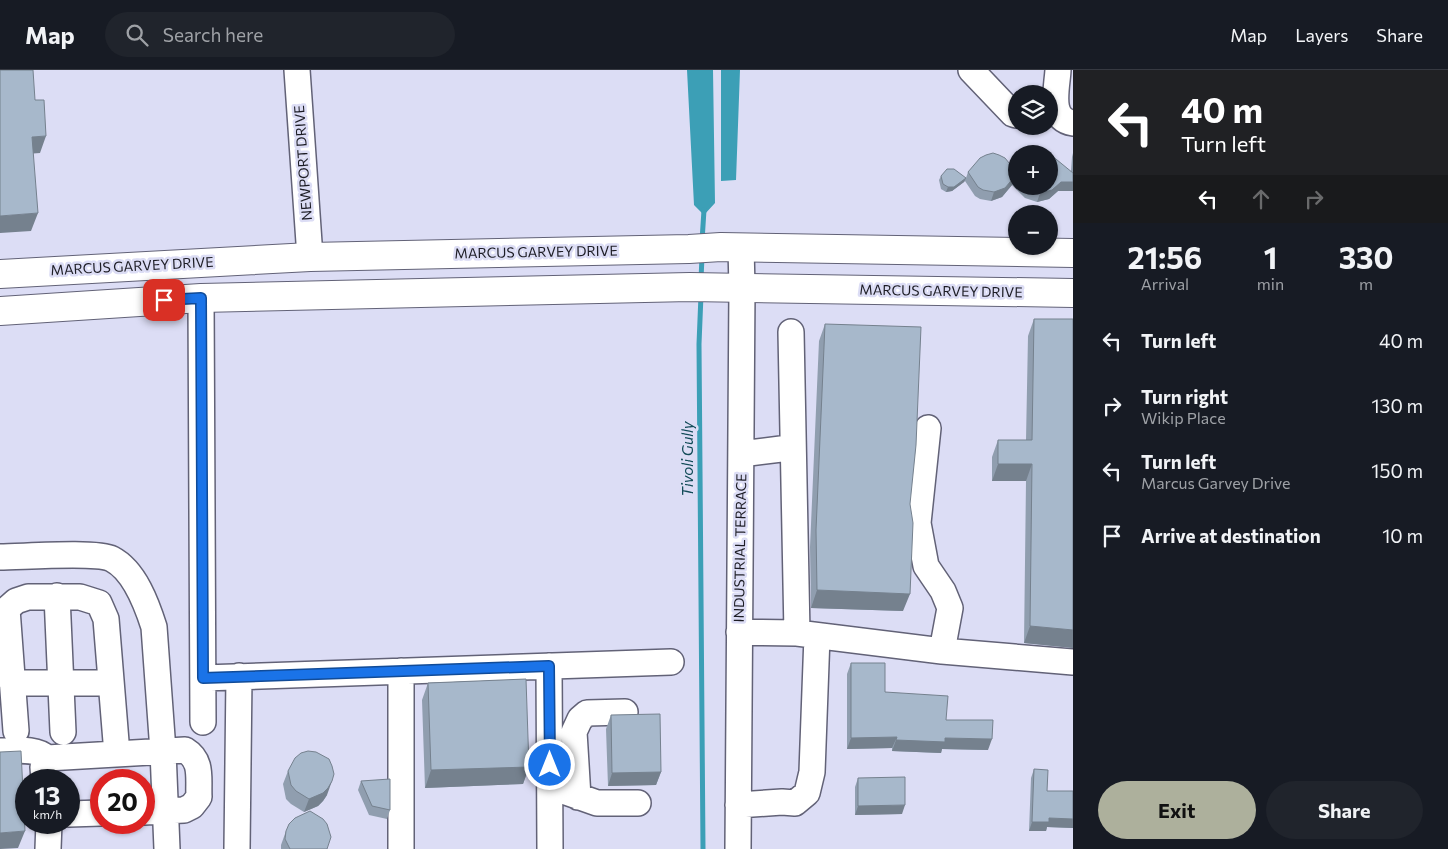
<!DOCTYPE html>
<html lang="en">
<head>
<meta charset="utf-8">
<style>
	body { margin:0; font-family:Commissioner,sans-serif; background:#20242c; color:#f1f3f6; height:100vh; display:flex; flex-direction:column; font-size:19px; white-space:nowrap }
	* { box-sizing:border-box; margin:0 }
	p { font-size:16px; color:#9ea1a6 }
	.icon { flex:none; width:28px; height:28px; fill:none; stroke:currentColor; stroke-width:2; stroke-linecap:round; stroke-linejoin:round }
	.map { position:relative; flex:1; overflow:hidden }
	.side { display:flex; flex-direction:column; background:#171b24; width:375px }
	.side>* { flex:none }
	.top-card { background:#202124; color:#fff; overflow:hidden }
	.controls { position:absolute; left:1008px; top:15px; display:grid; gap:10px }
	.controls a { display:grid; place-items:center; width:50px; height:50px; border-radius:50%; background:#171b24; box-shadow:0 1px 4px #0004; font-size:25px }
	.speed { position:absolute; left:15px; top:699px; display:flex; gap:10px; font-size:25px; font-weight:700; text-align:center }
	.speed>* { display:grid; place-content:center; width:65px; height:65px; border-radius:50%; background:#171b24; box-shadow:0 1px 4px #0004; line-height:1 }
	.speed small { font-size:12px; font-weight:400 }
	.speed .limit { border:8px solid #d22; background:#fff; color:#111 }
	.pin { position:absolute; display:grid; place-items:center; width:42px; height:42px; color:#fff; margin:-21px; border-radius:10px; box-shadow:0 2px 8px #0006 }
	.me { position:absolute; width:55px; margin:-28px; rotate:0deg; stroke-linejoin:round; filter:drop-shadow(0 0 4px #0008) }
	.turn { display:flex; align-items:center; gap:18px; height:105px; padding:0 25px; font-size:22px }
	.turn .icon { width:65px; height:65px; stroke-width:2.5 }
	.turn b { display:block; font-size:35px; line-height:42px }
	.lanes { display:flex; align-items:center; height:48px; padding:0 25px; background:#0003; justify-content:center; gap:25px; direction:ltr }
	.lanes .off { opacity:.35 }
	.eta { display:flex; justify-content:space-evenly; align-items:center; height:85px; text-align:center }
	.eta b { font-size:30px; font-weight:700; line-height:35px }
	.primary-button { display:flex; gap:10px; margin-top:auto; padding:10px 25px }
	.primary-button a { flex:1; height:58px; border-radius:30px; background:#adb09c; color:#111; font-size:20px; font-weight:700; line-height:58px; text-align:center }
	.primary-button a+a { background:#20242c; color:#f1f3f6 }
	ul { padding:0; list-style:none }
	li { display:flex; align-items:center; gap:15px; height:65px; padding:0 25px }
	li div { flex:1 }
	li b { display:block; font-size:19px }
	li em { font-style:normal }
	header { display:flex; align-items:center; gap:30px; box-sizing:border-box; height:70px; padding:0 25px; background:#171b24; border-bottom:1px solid #363941 }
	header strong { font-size:24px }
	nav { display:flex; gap:28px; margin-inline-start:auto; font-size:18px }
	.search { width:350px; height:45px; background:#20242c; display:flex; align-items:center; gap:12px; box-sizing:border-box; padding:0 18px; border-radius:28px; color:#9ea1a6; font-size:19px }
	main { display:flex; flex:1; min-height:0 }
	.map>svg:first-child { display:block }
	.water { fill:#3c9fb6 }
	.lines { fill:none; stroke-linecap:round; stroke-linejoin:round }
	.stream { stroke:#3c9fb6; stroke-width:5 }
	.minor-casing { stroke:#626277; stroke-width:28 }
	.highway-casing { stroke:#626277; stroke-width:30 }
	.minor { stroke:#fff; stroke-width:25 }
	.highway { stroke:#fff; stroke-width:28 }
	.wall { fill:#909eaf }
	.shaded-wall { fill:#75818e }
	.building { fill:#a7b8cb; stroke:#75818e }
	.route-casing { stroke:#114b97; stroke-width:12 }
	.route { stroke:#1a73e8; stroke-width:9 }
	.labels { text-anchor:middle; stroke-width:5; stroke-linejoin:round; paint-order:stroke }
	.street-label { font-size:14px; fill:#1d1d25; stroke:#dcddf5 }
	.water-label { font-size:15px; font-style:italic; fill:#124b58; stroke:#dcddf5 }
</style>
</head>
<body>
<header>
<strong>Map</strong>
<div class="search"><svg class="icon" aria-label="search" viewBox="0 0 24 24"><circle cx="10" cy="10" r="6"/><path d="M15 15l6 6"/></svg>Search here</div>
<nav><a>Map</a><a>Layers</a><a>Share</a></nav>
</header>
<main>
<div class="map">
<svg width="1073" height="779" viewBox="0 0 1073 779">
	<rect width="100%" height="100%" fill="#dcddf5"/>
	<!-- water -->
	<path class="water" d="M687,0h26l2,133 -11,12 -10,-10z
		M721,0h19l-4,110 -15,1z"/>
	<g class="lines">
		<!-- stream -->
		<path class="stream" d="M702,171l2,-31
			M701,209l1,-22
			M701,225l-2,49 4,505"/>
		<!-- minor casing -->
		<g class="minor-casing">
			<path id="minor" d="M297,0l13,187
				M971,0l42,44 3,1
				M1058,0c-1,19 -10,49 15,53
				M201,228l2,424
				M791,262l6,301
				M928,358l-10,95 8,43 17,25 7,17 -8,43
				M741,384l40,-5 12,2
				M0,487c22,0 96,-6 112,2 23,12 35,46 42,68l9,124 4,98
				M57,526l6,136
				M739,562l58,1 145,18 131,11
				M549,596l1,183
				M203,608l468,-16
				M12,613h99
				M16,661l-9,-122 9,-8 12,-4h52l19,6 7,16 11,135
				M0,681c15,0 36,-4 47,7l138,-8c18,11 13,28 14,47l-7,9 -8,4 -40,2
				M44,710l-1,-13 4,-9
				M563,721l34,12h41
				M578,727l-4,-65 6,-13 7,-6 38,-1
				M738,735l44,-3 13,1 12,-10 5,-21 5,-136
				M69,744l32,-1
				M48,779l1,-27
				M237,779l2,-173
				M401,779v-178
				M738,779l4,-561 -1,-41"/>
		</g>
		<!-- highway casing -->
		<g class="highway-casing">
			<path id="highway" d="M0,204l310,-17 379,-8 32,-2 352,6
				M0,241l201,-13 489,-11 383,6"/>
		</g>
		<!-- minor -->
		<use href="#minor" class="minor"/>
		<!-- highway -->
		<use href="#highway" class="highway"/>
	</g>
	<!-- wall -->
	<path class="wall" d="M1073,83v38h-15l-9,8 -12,3 -12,-4 -13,-13 -10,12 -11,4 -11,-2 -5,-3 -10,-15 -1,1 -12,9 -6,1 -5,-3 -2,-9 2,-4 25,2 2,-6 46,-3 2,-2v19h33l22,-15 1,-14z
		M1034,249h39v329l-49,-5 2,-162h-34v-24l6,-17h28l2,-104z
		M825,254l85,180 -7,107 -92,-3 -1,-61 9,-206z
		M851,593l34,29 61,28 42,30 -46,-1 -1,4 -49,-2v-3l-45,1v-75z
		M428,613l101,84 -6,17 -98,4 -3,-88z
		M611,645l50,57 -5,13 -48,1 -2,-57z
		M1034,699l13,22h26v37l-26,-1 -1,4h-17l2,-53z
		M288,701l39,24 -4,6 -5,5 -14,6 -13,-8 -5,-5 -3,-15z
		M858,708l44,36 -47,1v-28z
		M361,711l29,29 -3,9 -18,-4 -11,-25z
		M286,761l41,18h-46v-4z"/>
	<!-- shaded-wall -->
	<path class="shaded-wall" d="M46,66l-6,17 -14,1 6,-17z
		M1015,106l-3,9 -10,12 -11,4 3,-9z
		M966,108l-2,4 -12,9 -6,1 2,-5z
		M1061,112h12v9h-15l-9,8 -12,3 3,-9z
		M38,143l-7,18 -31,2v-17z
		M998,394h34l-6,17h-34z
		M817,520l93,4 -7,17 -92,-3z
		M1030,556l43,4v18l-49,-5z
		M897,667l-5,11 -45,1 4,-11z
		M945,668l47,1 -4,11 -46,-1 -1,4 -49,-2 4,-11z
		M529,697l-6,17 -98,4 6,-18z
		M661,702l-5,13 -48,1 4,-13z
		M332,711l-5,14 -4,6 -5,5 -14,6 5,-13z
		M905,735l-3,9 -47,1 3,-9z
		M1049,748l24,1v9l-26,-1 -1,4h-17l3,-9z
		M25,761l-7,17 -18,1v-16z"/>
	<!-- building -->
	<path class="building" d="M0,0h33l2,30h9l2,36 -14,1 6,76 -38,3z
		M1045,82l6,3 22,18v9h-12l-9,8 -12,3 -11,-4 -3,-3h23v-32h-14z
		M993,83l6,2 6,3 9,11 2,-2v10l-1,-1 -10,12 -11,4 -11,-2 -5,-3 -10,-15 12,-14 6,-3z
		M947,99h7l12,9 -12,9h-6l-5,-3 -2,-8z
		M1034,249h39v311l-43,-4 2,-162h-34v-24h34z
		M825,254l96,3 -5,118 -6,59 3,19 -3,71 -93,-4 -1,-60z
		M851,593h34v29l63,4 -2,24h47l-1,19 -47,-1v4l-49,-2 1,-3 -46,1z
		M526,609l3,88 -98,3 -3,-87z
		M660,644l1,58 -49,1 -1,-58z
		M21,681l4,80 -25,2v-81z
		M308,681l8,1 13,7 3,7 2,8 -2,7 -4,7 -5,5 -14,6 -13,-8 -5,-6 -3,-14 7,-13 6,-5z
		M1034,699l14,1 -1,21h26v28l-24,-1v4h-17z
		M905,707v28l-47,1v-28z
		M390,709v31l-18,-4 -11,-25z
		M310,741l13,8 4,5 4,13 -4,12h-37l-5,-10 1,-8 3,-7 6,-6z"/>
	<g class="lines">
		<!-- route casing -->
		<g class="route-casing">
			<path id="route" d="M164,230l37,-2 2,380 346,-12 1,99"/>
		</g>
		<!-- route -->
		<use href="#route" class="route"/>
	</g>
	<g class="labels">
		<!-- street labels -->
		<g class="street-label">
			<text transform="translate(303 93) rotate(-94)" y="5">NEWPORT DRIVE</text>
			<text transform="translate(536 182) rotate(-1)" y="5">MARCUS GARVEY DRIVE</text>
			<text transform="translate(132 196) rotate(-3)" y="5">MARCUS GARVEY DRIVE</text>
			<text transform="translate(941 221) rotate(1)" y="5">MARCUS GARVEY DRIVE</text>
			<text transform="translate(740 478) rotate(-89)" y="5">INDUSTRIAL TERRACE</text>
		</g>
		<!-- water labels -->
		<g class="water-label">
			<text transform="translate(688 389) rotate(-90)" y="5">Tivoli Gully</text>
		</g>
	</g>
</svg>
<div class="controls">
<a><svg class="icon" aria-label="layers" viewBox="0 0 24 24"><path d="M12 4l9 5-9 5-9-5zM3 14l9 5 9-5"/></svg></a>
<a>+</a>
<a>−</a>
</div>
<div class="speed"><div>13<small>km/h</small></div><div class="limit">20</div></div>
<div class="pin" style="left:164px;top:230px;background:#d93025"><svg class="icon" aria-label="arrive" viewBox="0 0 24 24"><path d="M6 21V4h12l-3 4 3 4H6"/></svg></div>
<svg class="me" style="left:550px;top:695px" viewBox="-20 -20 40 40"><circle r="17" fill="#1a73e8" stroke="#fff" stroke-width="3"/><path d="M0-11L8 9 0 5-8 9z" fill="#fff"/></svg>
</div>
<section class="side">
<div class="top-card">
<div class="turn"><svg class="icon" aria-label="left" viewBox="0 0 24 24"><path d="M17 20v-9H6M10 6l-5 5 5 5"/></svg><div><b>40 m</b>Turn left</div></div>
<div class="lanes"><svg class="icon" aria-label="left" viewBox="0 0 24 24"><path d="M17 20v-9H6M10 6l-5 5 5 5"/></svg><svg class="icon off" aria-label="ahead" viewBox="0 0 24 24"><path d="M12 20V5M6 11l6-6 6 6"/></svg><svg class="icon off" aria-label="right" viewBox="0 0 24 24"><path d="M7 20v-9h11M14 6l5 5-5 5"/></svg></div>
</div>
<div class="eta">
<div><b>21:56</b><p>Arrival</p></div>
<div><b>1</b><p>min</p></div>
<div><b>330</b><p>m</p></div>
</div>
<ul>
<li><svg class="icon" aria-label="left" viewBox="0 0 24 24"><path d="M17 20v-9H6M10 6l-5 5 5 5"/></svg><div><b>Turn left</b></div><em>40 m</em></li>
<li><svg class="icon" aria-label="right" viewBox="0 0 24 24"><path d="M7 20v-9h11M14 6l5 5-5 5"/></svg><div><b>Turn right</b><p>Wikip Place</p></div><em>130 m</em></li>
<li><svg class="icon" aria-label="left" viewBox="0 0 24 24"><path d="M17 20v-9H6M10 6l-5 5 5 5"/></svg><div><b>Turn left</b><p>Marcus Garvey Drive</p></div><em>150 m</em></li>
<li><svg class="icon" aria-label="arrive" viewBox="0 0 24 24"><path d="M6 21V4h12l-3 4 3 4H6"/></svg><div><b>Arrive at destination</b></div><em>10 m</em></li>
</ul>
<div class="primary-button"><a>Exit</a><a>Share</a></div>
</section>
</main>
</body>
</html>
